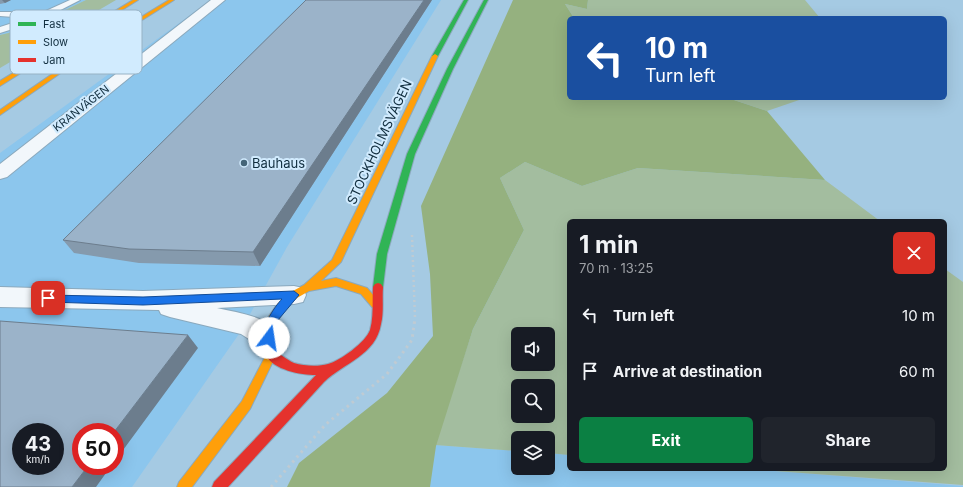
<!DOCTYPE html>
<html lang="en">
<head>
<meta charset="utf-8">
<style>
	body { margin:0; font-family:Inter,sans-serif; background:#20242c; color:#f1f3f6; height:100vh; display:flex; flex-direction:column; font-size:15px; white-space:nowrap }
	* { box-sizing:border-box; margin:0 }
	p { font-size:13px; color:#9ea1a6 }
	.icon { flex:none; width:22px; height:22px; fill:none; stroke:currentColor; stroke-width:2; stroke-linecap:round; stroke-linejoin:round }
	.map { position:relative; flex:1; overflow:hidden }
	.side { position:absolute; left:567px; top:219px; width:380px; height:252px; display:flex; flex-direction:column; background:#171b24; border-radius:6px; box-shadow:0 4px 16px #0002 }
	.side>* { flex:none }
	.guide { position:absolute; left:567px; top:16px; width:380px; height:84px; border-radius:6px; box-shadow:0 4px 16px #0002; background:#1a4fa0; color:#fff; overflow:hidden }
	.tools { position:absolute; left:511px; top:327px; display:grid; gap:8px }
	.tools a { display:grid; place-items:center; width:44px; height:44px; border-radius:6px; background:#171b24; box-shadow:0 4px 16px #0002; font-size:20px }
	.speed { position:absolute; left:12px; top:423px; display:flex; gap:8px; font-size:20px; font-weight:700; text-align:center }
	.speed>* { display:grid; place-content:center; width:52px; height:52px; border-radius:50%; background:#171b24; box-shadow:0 4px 16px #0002; line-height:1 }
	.speed small { font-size:10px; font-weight:400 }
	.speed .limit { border:6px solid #d22; background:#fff; color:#111 }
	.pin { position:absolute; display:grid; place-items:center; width:34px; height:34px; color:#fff; margin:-17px; border-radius:8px; box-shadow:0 2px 6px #0006 }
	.me { position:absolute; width:44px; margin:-22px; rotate:14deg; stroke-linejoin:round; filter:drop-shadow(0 0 3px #0008) }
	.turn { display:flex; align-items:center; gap:14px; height:84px; padding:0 12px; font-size:18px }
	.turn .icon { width:52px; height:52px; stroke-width:2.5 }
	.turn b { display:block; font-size:28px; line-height:34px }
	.round { display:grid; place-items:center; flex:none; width:42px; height:42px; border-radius:6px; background:#20242c }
	.overview { display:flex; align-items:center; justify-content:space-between; height:68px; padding:0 12px }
	h1 { font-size:24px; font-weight:700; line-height:30px }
	.cta { display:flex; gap:8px; margin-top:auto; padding:8px 12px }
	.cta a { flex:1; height:46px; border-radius:6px; background:#0b8043; color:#fff; font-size:16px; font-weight:700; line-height:46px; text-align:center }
	.cta a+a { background:#20242c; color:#f1f3f6 }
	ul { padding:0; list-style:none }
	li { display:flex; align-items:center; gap:12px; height:56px; padding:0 12px }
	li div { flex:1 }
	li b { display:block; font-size:15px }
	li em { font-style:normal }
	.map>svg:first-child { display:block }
	.built { fill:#8cc6ed; fill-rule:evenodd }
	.green { fill:#a3bd9f; fill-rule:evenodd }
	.forest { fill:#95b17f }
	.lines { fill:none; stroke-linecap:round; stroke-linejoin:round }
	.lane-casing { stroke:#8ba9bd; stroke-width:2 }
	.street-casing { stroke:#8ba9bd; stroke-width:2 }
	.fast-casing { stroke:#8ba9bd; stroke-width:2 }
	.slow-casing { stroke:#8ba9bd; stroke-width:2 }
	.jam-casing { stroke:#8ba9bd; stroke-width:2 }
	.path-far1 { stroke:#bfcbd3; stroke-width:2.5; stroke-dasharray:2 3; stroke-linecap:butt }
	.path { stroke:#bfcbd3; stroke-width:3; stroke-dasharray:2.5 4; stroke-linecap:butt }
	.lane { fill:#f2f7fb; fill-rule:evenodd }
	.street { fill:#f2f7fb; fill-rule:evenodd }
	.fast { fill:#30b455; fill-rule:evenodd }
	.slow { fill:#ff9f0a; fill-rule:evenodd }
	.jam { fill:#e5322d; fill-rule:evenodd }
	.wall { fill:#859aad }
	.shaded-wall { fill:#6c7d8d }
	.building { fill:#9bb3c9; stroke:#6c7d8d; fill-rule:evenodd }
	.route { fill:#1a73e8; stroke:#114b97 }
	.poi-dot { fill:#456578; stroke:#d1ebfe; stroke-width:1.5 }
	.labels { text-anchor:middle; stroke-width:4; stroke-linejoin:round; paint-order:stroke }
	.far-street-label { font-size:11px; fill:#112e3f; stroke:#d1ebfe }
	.street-label { font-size:13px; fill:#112e3f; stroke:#d1ebfe }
	.poi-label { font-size:13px; fill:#112e3f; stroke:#d1ebfe; text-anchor:start }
	.key { fill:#d1ebfe; stroke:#97b2c5; stroke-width:1 }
	.key-label { font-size:11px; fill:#112e3f }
</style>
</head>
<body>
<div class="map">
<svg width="963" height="487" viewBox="0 0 963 487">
	<rect width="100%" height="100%" fill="#a5cae3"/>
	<!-- built -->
	<path class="built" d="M0,0h86l-61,29 -25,6z
		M211,0h230l-154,247 -48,87 -107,153h-132v-334zM21,432h34v34h-34zM81,432h34v34h-34z
		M435,445l83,6v17h30v-15l21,2v14h181l213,17v1h-535z"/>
	<!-- green -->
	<path class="green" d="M86,0h30l-116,68v-33l25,-6z
		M588,0h217l15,18h-246l-9,-14 22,5z
		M728,98h77l-38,13z
		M525,162l57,24 56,-18 187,12 55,41h-311v234l-21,-2v-15h-30v13l-83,-6 38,-116 51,-99 -24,-52zM518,334h30v30h-30zM518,386h30v30h-30z
		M945,269l18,13v203l-213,-16h195z"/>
	<!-- forest -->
	<path class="forest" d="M513,0h75l-1,9 -22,-5 9,14h-5v80h159l39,13 58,69 -187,-12 -56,18 -57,-24 -25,16 24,52 -51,99 -37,117 -6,41h-143l12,-24 88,-70 46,-57 -3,-62 -9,-68z"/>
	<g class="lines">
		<!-- lane casing -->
		<g class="lane-casing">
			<path id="lane" d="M70,0h10l-39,20 -41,13v-6l28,-9 -28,-2v-4h19l18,3z"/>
		</g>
		<!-- street casing -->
		<g class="street-casing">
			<path id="street" d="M211,0h14l-218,177 -7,2v-15z
				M294,286l9,2 3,7 -3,7 -9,2 -77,4c21,5 54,8 65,30l-4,8 -9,3 -9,-3 -19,-12 -71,-17 -9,-3 -2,-4 -159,-3v-20l143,4z"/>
		</g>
		<!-- fast casing -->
		<g class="fast-casing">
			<path id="fast" d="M464,0h4l-30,56 -5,1 -1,-1z
				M484,0h4l-35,69 -38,85 -28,100 -4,33 -2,3h-6l-2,-3 4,-33 30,-100 40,-85z"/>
		</g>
		<!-- slow casing -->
		<g class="slow-casing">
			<path id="slow" d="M133,0h5l-138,86v-5z
				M169,0h5l-86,54 -88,61v-5l84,-58z
				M435,54l3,2 -97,206 -20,19 15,-3 31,10 14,16 -1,3 -4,1 -4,-1 -11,-13 -25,-8 -27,5 -12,7 -11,11 -8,11 -4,18 2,17 -26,54 -58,78h-15l2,-5 63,-81 24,-46 -2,-17 5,-22 9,-13 13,-11 13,-7 28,-25 100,-204z"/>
		</g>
		<!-- jam casing -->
		<g class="jam-casing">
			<path id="jam" d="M378,283l3,1 2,3c-1,12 1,25 -2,37 -5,31 -37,39 -57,58l-96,105h-16l2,-5 102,-107c-15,0 -43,-5 -50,-20l1,-3c9,-4 19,8 27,11 10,3 24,4 34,1 12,-3 38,-22 42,-34 4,-14 2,-29 3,-43l2,-3z"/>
		</g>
		<!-- path-far1 -->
		<path class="path-far1" d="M412,235l3,84"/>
		<!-- path -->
		<path class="path" d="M271,487l54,-62 62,-51 25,-34 3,-22"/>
		<!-- lane -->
		<use href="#lane" class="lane"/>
		<!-- street -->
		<use href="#street" class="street"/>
		<!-- fast -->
		<use href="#fast" class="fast"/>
		<!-- slow -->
		<use href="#slow" class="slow"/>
		<!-- jam -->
		<use href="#jam" class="jam"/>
	</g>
	<!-- wall -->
	<path class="wall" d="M0,0h11l-6,3 -5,1z
		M432,0l-172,266 -121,-3 -65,-10 -11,-13z"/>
	<!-- shaded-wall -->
	<path class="shaded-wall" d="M2,0h9l-6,3z
		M424,0h8l-172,266 -7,-14z
		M188,335l10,13 -83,113v-29h-1z
		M88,466h23l-15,21h-24z"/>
	<!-- building -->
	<path class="building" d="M306,0h118l-171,252 -124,-3 -66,-9z
		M0,321l188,14 -74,97h-33v34h7l-16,21h-72zM21,432h34v34h-34z"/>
	<!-- route -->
	<path class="route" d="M294,291l5,4 -21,25 -5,21h-8c-6,-11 9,-34 17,-42l-139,6 -95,-3 -5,-4 5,-3 95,2z"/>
	<!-- markers -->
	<circle class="poi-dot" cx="244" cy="163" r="4"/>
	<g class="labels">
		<!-- far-street labels -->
		<g class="far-street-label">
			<text transform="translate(81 108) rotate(-38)" y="4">KRANVÄGEN</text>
		</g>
		<!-- street labels -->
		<g class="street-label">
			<text transform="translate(379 142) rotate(-65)" y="5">STOCKHOLMSVÄGEN</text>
		</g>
		<!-- poi labels -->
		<g class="poi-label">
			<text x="252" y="168">Bauhaus</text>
		</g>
	</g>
	<!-- legend -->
	<rect x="10" y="10" width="132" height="64" rx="6" class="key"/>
	<rect x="18" y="22" width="18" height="4" fill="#30b455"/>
	<rect x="18" y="40" width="18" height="4" fill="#ff9f0a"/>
	<rect x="18" y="58" width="18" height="4" fill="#e5322d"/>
	<g class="key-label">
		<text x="43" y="28">Fast</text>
		<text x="43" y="46">Slow</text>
		<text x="43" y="64">Jam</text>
	</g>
</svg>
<div class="tools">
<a><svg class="icon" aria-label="sound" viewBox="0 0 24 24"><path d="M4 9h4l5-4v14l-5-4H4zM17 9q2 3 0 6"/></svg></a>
<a><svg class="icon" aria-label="search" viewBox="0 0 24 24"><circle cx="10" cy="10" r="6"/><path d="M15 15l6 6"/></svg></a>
<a><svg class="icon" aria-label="layers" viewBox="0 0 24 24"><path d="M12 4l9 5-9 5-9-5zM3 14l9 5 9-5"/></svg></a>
</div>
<div class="speed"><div>43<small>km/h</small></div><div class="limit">50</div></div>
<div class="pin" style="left:48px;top:298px;background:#d93025"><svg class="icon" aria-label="arrive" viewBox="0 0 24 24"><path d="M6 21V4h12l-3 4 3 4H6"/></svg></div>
<svg class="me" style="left:269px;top:338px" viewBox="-20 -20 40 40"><circle r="19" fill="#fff"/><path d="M0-13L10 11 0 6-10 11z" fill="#1a73e8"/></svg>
<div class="guide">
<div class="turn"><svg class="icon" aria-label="left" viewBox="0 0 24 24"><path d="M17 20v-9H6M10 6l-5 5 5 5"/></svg><div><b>10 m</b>Turn left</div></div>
</div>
<section class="side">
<div class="overview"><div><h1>1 min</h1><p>70 m · 13:25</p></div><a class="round" style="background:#d93025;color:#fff"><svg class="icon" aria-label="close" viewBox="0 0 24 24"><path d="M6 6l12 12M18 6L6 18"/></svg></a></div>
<ul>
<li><svg class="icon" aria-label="left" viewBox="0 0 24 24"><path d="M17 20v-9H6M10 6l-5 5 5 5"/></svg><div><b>Turn left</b></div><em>10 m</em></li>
<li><svg class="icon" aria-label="arrive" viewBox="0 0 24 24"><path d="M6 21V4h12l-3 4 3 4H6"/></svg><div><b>Arrive at destination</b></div><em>60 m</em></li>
</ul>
<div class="cta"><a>Exit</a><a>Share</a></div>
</section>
</div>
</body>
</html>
